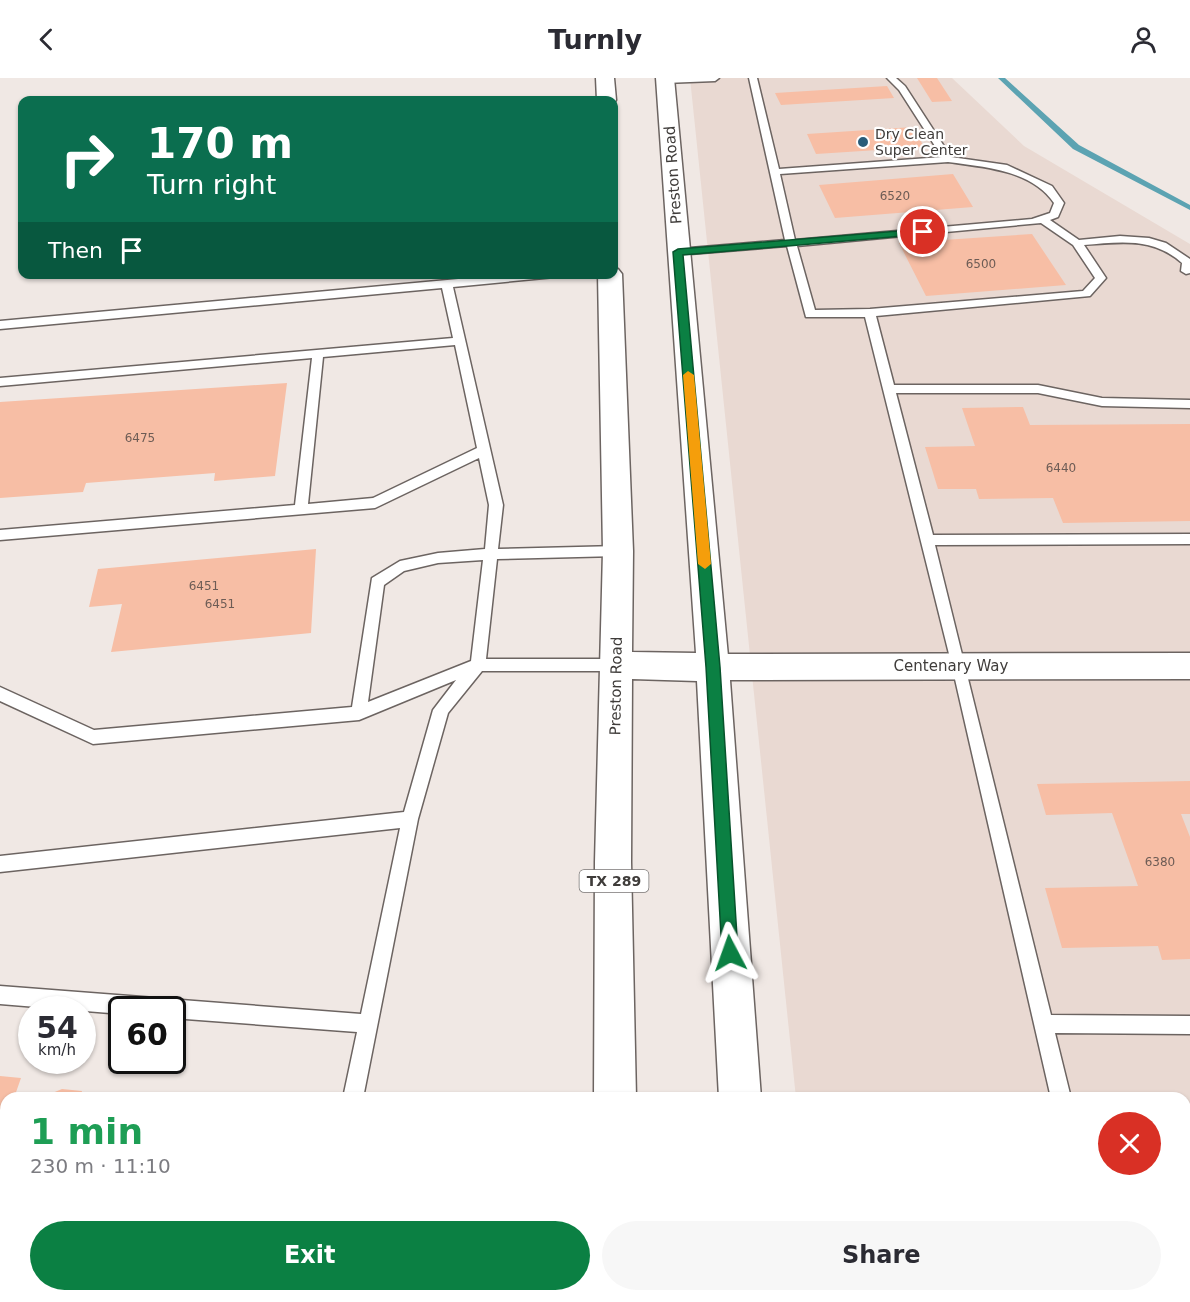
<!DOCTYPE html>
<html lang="en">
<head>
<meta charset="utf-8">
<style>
	body { margin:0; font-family:"DejaVu Sans",sans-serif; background:#f7f7f7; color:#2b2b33; height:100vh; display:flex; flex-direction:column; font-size:22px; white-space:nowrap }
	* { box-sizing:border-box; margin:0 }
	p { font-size:20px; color:#7c7c81 }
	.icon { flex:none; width:33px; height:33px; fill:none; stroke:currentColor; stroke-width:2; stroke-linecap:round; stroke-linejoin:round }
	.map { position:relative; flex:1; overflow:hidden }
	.panel { position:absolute; left:0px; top:1014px; width:1191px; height:210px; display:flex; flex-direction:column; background:#fff; border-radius:18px 18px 0 0; box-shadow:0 2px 4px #0004 }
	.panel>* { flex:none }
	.banner { position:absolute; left:18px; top:18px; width:600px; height:183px; border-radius:12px; box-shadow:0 2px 4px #0004; background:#0b6e4f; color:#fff; overflow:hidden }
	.speed { position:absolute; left:18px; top:918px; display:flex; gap:12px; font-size:30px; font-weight:700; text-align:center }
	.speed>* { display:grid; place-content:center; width:78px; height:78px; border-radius:50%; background:#fff; box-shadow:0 2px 4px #0004; line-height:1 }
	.speed small { font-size:15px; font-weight:400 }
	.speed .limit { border:3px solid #111; border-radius:9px; background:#fff; color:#111 }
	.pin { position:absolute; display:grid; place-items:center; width:51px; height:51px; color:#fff; margin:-26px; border:3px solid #fff; border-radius:50%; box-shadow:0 2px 6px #0007 }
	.me { position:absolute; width:66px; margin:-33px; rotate:356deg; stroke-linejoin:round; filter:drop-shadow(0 0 4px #0008) }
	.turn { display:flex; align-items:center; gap:21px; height:126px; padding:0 30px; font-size:27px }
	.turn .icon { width:78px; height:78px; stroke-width:2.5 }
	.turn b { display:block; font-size:42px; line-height:51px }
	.then { display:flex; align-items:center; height:57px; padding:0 30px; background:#0003; gap:12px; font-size:22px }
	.round { display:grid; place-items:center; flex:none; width:63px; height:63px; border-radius:32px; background:#f7f7f7 }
	.summary { display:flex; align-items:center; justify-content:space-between; height:102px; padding:0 30px }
	h1 { font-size:36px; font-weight:800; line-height:45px; color:#1e9e55 }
	.cta { display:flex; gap:12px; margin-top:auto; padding:12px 30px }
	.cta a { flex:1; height:69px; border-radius:36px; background:#0b8043; color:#fff; font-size:24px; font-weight:800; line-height:69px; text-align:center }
	.cta a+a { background:#f7f7f7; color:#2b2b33 }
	header { display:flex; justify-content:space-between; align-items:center; height:78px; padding:0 30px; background:#fff; font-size:27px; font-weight:800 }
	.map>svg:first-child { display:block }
	.built { fill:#e9d9d2 }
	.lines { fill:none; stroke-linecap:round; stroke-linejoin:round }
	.stream { fill:#5ca3b2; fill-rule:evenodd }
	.building { fill:#f7bea5 }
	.lane-casing { stroke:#6c6461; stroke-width:3 }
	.street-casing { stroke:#6c6461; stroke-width:3 }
	.primary-casing { stroke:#6c6461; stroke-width:3 }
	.lane { fill:#fff; fill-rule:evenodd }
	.street { fill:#fff; fill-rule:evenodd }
	.primary { fill:#fff; fill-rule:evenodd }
	.route { fill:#0b8043; stroke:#07532c; stroke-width:1.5 }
	.slow { fill:#f59e0b }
	.poi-dot { fill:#295c79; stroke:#fff; stroke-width:2 }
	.labels { text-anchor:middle; stroke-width:4.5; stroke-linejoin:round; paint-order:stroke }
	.number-label { font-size:12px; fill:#6d5c55 }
	.far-poi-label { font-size:14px; fill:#3f3c3a; stroke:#fff; text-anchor:start }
	.shield { fill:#fff; stroke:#797675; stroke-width:1.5 }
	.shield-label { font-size:14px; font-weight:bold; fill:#3f3c3a }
	.street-label { font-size:15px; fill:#3f3c3a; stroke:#fff }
</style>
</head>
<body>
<header><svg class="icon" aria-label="back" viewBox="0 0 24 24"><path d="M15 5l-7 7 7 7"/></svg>Turnly<svg class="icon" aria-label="person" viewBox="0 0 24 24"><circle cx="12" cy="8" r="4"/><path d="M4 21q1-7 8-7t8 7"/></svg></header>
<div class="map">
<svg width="1190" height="1224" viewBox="0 0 1190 1224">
	<rect width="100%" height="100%" fill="#f0e8e4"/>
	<!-- built -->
	<path class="built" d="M690,0h262l72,68 166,98v1058h-373l-1,-6h369v-198h-389z"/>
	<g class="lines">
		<!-- stream -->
		<path class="stream" d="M998,0h7l74,67 111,60v5l-117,-61z"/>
	</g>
	<!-- building -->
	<path class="building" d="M917,0h20l15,23 -20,1z
		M887,8l7,12 -113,7 -6,-12z
		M913,49l11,20 -108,7 -9,-20z
		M953,96l20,33 -138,11 -16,-33z
		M1032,156l34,51 -140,11 -27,-53z
		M287,305l-12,93 -61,5 1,-8 -129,10 -3,9 -83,6v-96z
		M1023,329l7,18 160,-1v97l-127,2 -10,-25 -74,1 -3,-10h-38l-13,-42 50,-1 -13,-38z
		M316,471l-5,84 -200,19 11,-48 -33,3 9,-38z
		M1190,703v33h-9l9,23v122l-28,1 -4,-14 -96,2 -17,-60 93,-2 -26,-73 -66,2 -9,-31z
		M0,998l21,2 -7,20h-8v198h187l-2,6h-191z
		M62,1011l20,2 -2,7h-40z"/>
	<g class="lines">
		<!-- lane casing -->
		<g class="lane-casing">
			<path id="lane" d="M662,0h57l-4,3 -50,2 -4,-3z
				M749,0h8l22,91 163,-12 -43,-67 -12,-12h9l9,8 46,71 56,8 45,21 12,17 -6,14 -8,3 29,20 41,-4 29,2 17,5 24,16v14l-4,1 -5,-3 1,-8c-29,-26 -62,-21 -98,-18l22,33 -16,18 -214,20 18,69h144l64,13 88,2v8l-88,-2 -64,-13h-142l37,142 257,-1v10l-255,1 116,470 139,1v18l-135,-1 16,65h-20l-99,-432 -87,-349h-59l-19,-71 -109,9 -5,-3 5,-3 107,-9zM948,84c36,5 84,8 106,41l-4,10 -18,6 -237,21 -15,-66zM1041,145l32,22 22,33 -12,13 -213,18 -55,1 -18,-64z
				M514,196h46l-5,3 -102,10 50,218 -5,44 120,-3 7,5 -7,5 -121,3 -11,100h131l5,2 2,4 -2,4 -5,2h-135l-34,42 -30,106 -55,279h-20l14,-66 -185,-14v-8h-50v4l-122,-10v-18l361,28 39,-186 -400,44v-16l404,-44 29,-102 23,-30 -97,40 -266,24 -93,-43v-14l94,43 258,-23 20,-129 28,-17 38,-8 47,-4 4,-44 -10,-47 -104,50 -375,32v-10l295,-25 17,-147 -312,28v-8l453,-40 -11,-50 -442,41v-8zM455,267l22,103 -104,50 -65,6 15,-147zM483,482l-12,101 -103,41 16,-117 20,-14 34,-8z
				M302,1218h22l-1,6h-22z
				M1098,1218h22l1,6h-22z"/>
		</g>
		<!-- street casing -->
		<g class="street-casing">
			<path id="street" d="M1190,575v26l-477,1 -10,-4 -5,-9 5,-9 10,-4z"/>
		</g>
		<!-- primary casing -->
		<g class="primary-casing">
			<path id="primary" d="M596,0h18l2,22 -2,3v-3h-17z
				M656,0h18l55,589 32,431h-42l-22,-417 -65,-2 -1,183 5,236h-42l1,-236 8,-311 -5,-277h16v-6l4,1 4,5 11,277 -1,101 64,1z
				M594,1218h46l1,6h-48z
				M732,1218h46l2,6h-48z"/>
		</g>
		<!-- lane -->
		<use href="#lane" class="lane"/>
		<!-- street -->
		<use href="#street" class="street"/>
		<!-- primary -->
		<use href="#primary" class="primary"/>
	</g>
	<!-- route -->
	<path class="route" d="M923,151l5,3 -2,2 -243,21 37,412 18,286 -2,6 -6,2 -5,-2 -3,-6 -16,-286 -33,-415 5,-3z"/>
	<!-- slow -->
	<path class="slow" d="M688,293l6,4 17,189 -6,5 -7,-5 -15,-189z"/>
	<!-- markers -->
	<circle class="poi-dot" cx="863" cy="64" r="6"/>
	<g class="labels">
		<!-- number labels -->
		<g class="number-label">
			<text x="895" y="122">6520</text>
			<text x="981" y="190">6500</text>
			<text x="140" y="364">6475</text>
			<text x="1061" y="394">6440</text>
			<text x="204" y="512">6451</text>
			<text x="220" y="530">6451</text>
			<text x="1160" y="788">6380</text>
		</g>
		<!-- far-poi labels -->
		<g class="far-poi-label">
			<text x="875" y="61">Dry Clean<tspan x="875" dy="16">Super Center</tspan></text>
		</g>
		<!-- shield labels -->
		<rect class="shield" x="579.5" y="792" width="69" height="22" rx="4.5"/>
		<g class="shield-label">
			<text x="614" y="808">TX 289</text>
		</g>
		<!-- street labels -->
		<g class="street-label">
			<text transform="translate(673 97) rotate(-94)" y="5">Preston Road</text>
			<text x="951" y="593">Centenary Way</text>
			<text transform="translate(616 608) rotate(-89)" y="5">Preston Road</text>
		</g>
	</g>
</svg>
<div class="speed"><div>54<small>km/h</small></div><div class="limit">60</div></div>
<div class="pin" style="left:923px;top:154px;background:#d93025"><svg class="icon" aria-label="arrive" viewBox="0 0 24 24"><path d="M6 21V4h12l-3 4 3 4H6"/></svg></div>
<svg class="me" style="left:730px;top:875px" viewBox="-20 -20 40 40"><path d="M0-17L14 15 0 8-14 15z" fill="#0b8043" stroke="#fff" stroke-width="4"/></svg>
<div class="banner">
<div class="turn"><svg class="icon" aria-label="right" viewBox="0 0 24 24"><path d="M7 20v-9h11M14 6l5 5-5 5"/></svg><div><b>170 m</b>Turn right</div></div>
<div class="then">Then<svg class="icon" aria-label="arrive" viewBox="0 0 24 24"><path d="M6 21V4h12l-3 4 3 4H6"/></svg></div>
</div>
<section class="panel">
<div class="summary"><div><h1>1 min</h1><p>230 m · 11:10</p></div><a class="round" style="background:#d93025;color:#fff"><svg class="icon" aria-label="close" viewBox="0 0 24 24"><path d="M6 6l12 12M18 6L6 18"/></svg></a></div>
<div class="cta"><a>Exit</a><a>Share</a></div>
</section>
</div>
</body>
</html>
